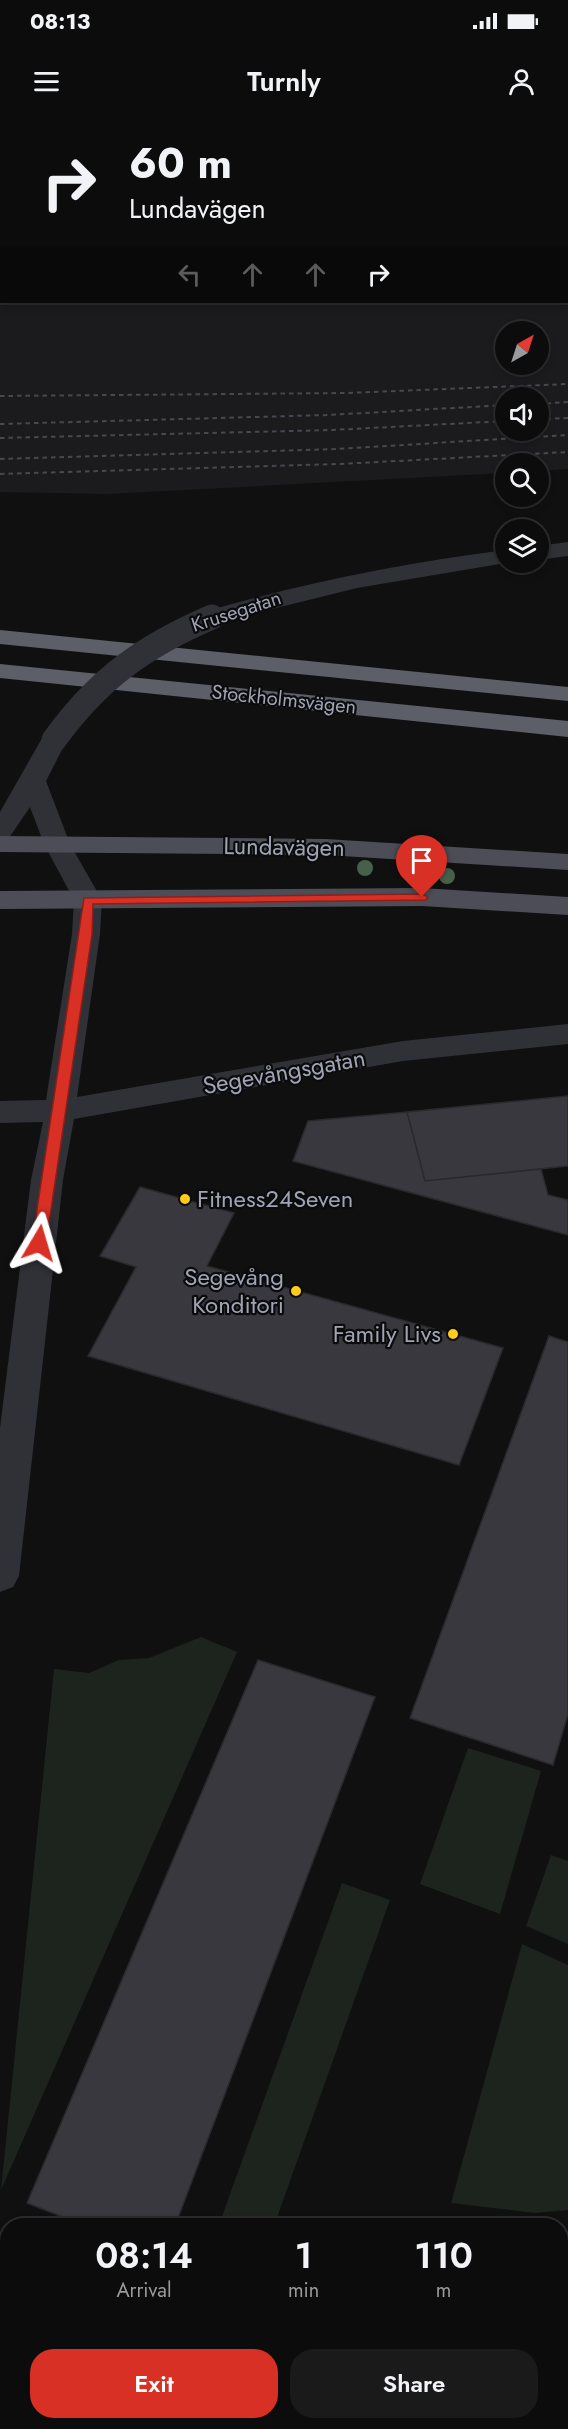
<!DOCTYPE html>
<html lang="en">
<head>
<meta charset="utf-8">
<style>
	body { margin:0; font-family:Jost,sans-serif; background:#1a1a1b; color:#f1f3f6; height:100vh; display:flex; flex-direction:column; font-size:22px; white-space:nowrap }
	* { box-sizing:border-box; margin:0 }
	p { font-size:20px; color:#9a9b9d }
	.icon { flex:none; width:33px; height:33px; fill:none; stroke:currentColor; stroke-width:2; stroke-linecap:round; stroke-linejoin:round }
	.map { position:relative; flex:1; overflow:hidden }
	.side { position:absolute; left:0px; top:2098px; width:568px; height:212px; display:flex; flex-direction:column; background:#0c0c0d; border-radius:24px 24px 0 0; box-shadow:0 3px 9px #0003,0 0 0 2px #2c2c2e }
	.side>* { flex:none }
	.banner { position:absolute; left:0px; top:0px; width:568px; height:183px; box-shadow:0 3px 9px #0003,0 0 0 2px #2c2c2e; background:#0c0c0d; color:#f1f3f6; overflow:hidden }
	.needle { width:39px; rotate:39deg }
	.tools { position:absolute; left:495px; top:201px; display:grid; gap:12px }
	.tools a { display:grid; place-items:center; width:54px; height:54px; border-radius:50%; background:#0c0c0d; box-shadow:0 3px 9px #0003,0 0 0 2px #2c2c2e; font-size:30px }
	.pin { position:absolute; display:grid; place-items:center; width:51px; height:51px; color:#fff; margin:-62px -26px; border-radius:50% 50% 50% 0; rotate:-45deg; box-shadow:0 0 6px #0007 }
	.pin .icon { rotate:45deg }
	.me { position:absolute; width:66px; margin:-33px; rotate:7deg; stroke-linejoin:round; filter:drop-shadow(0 0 4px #0008) }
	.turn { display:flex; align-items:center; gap:21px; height:126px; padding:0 30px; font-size:27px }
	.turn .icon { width:78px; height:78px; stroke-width:2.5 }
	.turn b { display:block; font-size:42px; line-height:51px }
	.lanes { display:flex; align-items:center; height:57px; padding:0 30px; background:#0003; justify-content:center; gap:30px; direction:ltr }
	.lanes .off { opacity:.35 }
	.eta { display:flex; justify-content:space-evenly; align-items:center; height:102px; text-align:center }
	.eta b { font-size:36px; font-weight:600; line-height:42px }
	.button { display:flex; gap:12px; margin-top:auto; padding:12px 30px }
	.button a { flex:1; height:69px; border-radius:24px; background:#d93025; color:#fff; font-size:24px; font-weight:600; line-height:69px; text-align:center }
	.button a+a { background:#1a1a1b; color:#f1f3f6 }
	.status { display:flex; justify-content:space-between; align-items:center; height:42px; padding:0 30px; background:#0c0c0d; direction:ltr }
	.status svg { height:16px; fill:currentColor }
	header { display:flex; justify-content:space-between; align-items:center; height:78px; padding:0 30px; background:#0c0c0d; font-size:27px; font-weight:600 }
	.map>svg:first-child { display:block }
	.built { fill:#1b1b1e; fill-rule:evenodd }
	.green { fill:#1c241d }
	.building { fill:#39383e; stroke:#2a292d; stroke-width:1.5 }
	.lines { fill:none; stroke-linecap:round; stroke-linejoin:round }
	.minor { fill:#303137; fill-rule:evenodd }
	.major { fill:#4c4d56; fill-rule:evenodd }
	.highway { fill:#5c5e68; fill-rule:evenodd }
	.rail { stroke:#474850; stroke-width:2; stroke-dasharray:4.5 4; stroke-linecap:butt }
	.minor-bridge { stroke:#303137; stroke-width:25 }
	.tree { fill:#47604b }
	.route { fill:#d93025; stroke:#8d1f18; stroke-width:1.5 }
	.poi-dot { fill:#ffcc1a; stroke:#0b0b0c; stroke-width:2 }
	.labels { text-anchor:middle; stroke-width:4.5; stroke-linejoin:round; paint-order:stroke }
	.far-street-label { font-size:20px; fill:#9fa3b4; stroke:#0b0b0c }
	.street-label { font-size:24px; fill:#9fa3b4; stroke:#0b0b0c }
	.poi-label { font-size:24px; fill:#9fa3b4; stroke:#0b0b0c; text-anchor:end }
</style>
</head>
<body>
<div class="status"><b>08:13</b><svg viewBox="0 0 49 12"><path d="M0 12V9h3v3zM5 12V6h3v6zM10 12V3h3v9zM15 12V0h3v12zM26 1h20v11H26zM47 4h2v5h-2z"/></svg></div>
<header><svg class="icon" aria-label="menu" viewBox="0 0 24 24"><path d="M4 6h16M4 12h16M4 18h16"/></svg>Turnly<svg class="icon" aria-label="person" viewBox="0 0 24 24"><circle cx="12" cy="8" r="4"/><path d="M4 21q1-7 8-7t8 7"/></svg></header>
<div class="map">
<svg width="568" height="2309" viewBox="0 0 568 2309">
	<rect width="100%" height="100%" fill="#101011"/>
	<!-- built -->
	<path class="built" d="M0,0h568v349l-29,2 -1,-7h-32l-1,9 -397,21 -108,-2zM2,2h565v180h-565zM506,212h32v32h-32zM506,278h32v32h-32z"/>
	<!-- green -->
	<path class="green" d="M201,1517l36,15 -236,538 53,-521 35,4 30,-13 30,-2z
		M468,1628l73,23 -41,143 -80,-30z
		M551,1735l17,6v83l-42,-18z
		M342,1763l48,17 -116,326h-43l-11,-4z
		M522,1824l46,21v245l-33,3 -84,-10z
		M568,2120v189h-145l2,-7h136v-180z
		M7,2155l1,147 144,1 -2,6h-150v-149z"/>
	<!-- building -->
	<path class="building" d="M568,976v70l-143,15 -18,-69z
		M407,992l18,69 116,-12 7,26 20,5v35l-275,-74 15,-40z
		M140,1067l94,26 -27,53 296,82 -44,117 -371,-109 48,-89 -36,-11z
		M549,1216l19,6v372l-15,51 -143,-47z
		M258,1540l117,37 -200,529h-89l-59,-23z
		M180,2302h171l-2,7h-171z"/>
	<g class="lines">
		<!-- minor -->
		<path class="minor" d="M568,422v14l-30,4v-14z
			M506,430v12h5l-154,26 -145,36 -8,-2 -4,-5 4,-5c99,-29 199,-49 302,-62z
			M54,612l9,3 4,5 -21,41 24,63 32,56 -2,34 -23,163 326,-56 165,-17v20l-165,17 -329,58 -11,61 -44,396 -6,11 -13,5v-164l31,-248 12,-58 -43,1v-22l46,-1 26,-166 2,-34 -30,-56 -14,-37 -21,31 -9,2v-28l41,-72 4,-5z"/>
		<!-- major -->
		<path class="major" d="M0,716l326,3 242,15v16l-242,-15 -326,-3z
			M422,768l146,9v18l-146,-9 -422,3v-18z"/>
		<!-- highway -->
		<path class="highway" d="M0,510l568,57v14l-568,-57z
			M0,544l568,57v16l-568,-59z"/>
		<!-- rail -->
		<path class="rail" d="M0,276l347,-3 221,-9
			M538,284l30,-2
			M538,299l30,-1
			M0,304l328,-9 178,-10
			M0,318l332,-8 174,-9
			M0,339l336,-10 232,-14
			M0,354l340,-10 228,-12"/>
		<!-- minor-bridge -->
		<path class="minor-bridge" d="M54,620c44,-61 90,-94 158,-123"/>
	</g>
	<!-- trees -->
	<g class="tree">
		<circle cx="365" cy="748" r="8"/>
		<circle cx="447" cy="756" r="8"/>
	</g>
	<!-- route -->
	<path class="route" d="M422,774l6,3 -2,3 -333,4 -1,30 -46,309 -7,5 -5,-2 -2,-3 52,-345z"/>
	<!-- markers -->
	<g class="poi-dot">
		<circle cx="185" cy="1079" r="6"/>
		<circle cx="296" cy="1171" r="6"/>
		<circle cx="453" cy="1214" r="6"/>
	</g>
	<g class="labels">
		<!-- far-street labels -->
		<g class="far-street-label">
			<text transform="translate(236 491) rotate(-18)" y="7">Krusegatan</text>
			<text transform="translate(284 579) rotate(6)" y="7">Stockholmsvägen</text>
		</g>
		<!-- street labels -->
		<g class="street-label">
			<text transform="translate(284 727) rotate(1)" y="8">Lundavägen</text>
			<text transform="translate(284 952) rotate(-10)" y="8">Segevångsgatan</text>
		</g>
		<!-- poi labels -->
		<g class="poi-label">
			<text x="197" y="1087" text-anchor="start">Fitness24Seven</text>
			<text x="284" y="1165">Segevång<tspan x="284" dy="28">Konditori</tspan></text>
			<text x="441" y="1222">Family Livs</text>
		</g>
	</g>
</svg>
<div class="tools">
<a><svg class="needle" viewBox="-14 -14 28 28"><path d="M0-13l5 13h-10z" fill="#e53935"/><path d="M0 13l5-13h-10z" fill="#9a9b9d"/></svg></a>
<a><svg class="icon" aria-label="sound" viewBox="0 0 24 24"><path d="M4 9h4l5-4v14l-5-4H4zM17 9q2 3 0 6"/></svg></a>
<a><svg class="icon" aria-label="search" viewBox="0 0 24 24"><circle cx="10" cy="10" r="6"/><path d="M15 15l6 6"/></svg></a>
<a><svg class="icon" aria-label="layers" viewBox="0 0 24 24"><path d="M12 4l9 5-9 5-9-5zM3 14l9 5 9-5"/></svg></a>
</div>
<div class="pin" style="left:422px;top:777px;background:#d93025"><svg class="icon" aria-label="arrive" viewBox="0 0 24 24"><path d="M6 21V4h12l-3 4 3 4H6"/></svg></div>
<svg class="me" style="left:39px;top:1123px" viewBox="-20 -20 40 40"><path d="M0-17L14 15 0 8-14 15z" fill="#d93025" stroke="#fff" stroke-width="4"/></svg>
<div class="banner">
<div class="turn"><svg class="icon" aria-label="right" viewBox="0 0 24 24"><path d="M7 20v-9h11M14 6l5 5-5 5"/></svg><div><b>60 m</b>Lundavägen</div></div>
<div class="lanes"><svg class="icon off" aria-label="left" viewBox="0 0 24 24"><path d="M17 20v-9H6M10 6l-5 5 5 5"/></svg><svg class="icon off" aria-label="ahead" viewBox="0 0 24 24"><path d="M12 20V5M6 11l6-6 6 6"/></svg><svg class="icon off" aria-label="ahead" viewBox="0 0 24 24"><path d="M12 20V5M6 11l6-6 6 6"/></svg><svg class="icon" aria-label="right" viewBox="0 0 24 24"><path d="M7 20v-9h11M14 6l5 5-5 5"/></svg></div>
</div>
<section class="side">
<div class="eta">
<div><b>08:14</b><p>Arrival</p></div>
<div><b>1</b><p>min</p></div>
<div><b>110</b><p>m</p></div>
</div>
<div class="button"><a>Exit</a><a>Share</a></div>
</section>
</div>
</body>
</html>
